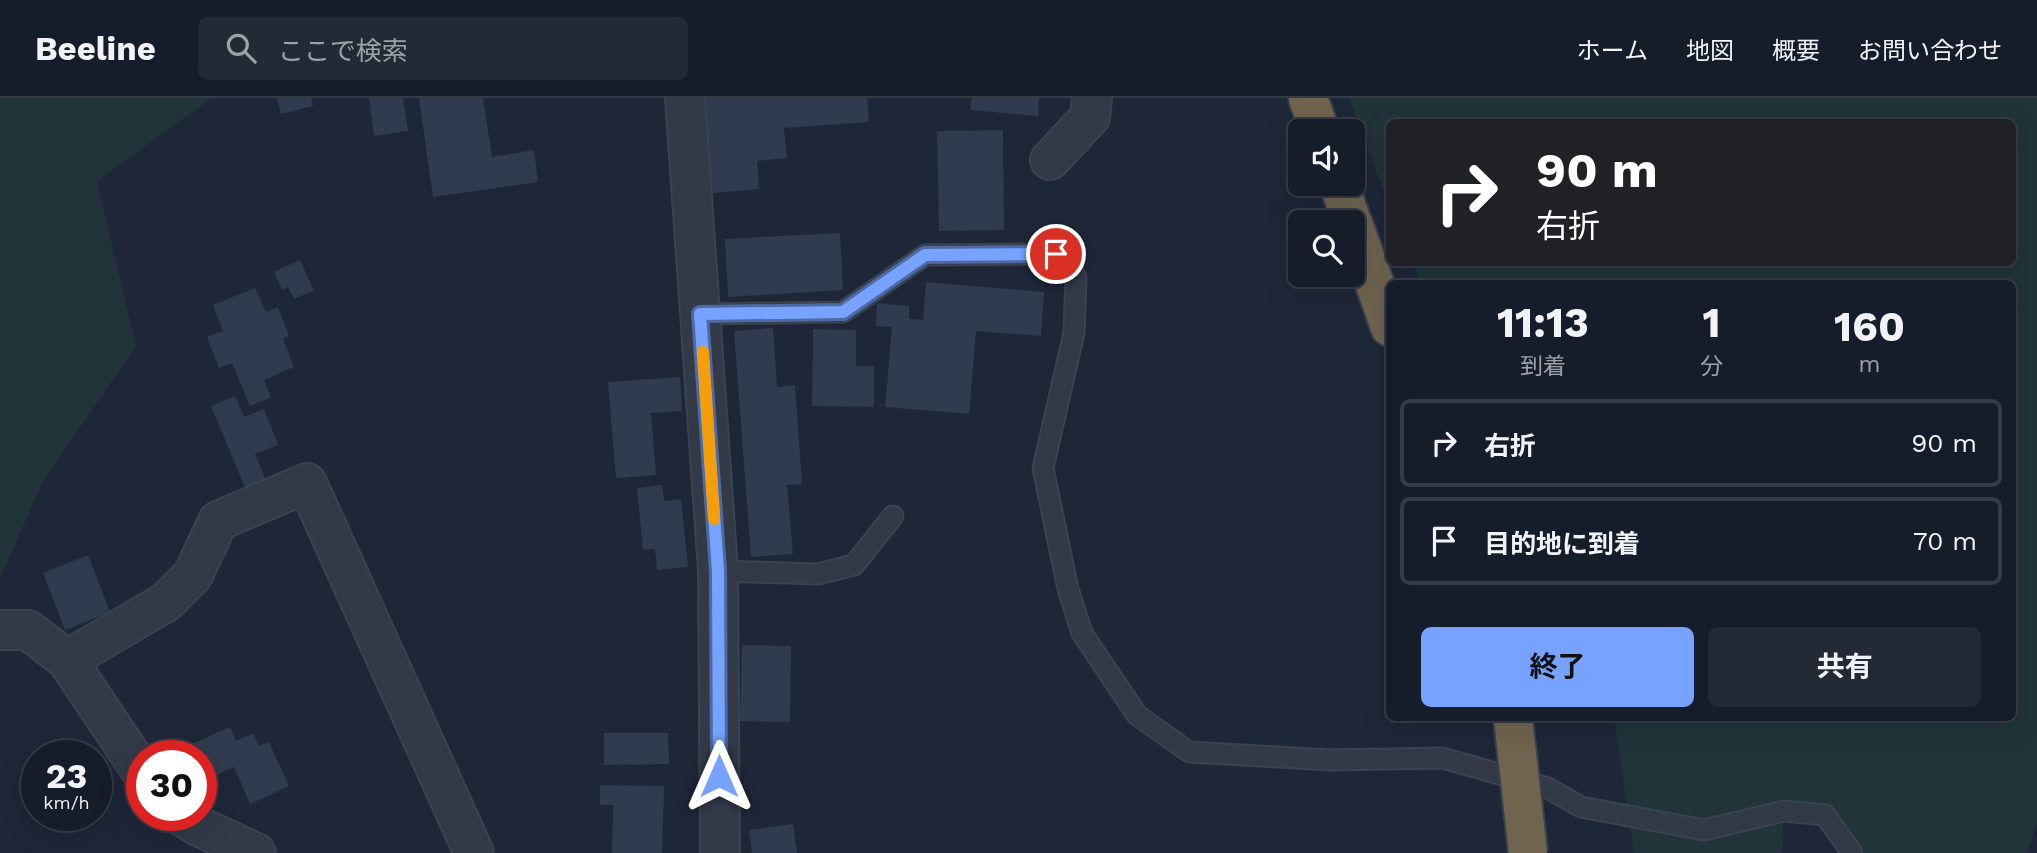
<!DOCTYPE html>
<html lang="ja">
<head>
<meta charset="utf-8">
<style>
	body { margin:0; font-family:"Work Sans","Noto Sans JP",sans-serif; background:#232a36; color:#f1f3f6; height:100vh; display:flex; flex-direction:column; font-size:26px; white-space:nowrap }
	* { box-sizing:border-box; margin:0 }
	p { font-size:23px; color:#9ea2a8 }
	.icon { flex:none; width:38px; height:38px; fill:none; stroke:currentColor; stroke-width:2; stroke-linecap:round; stroke-linejoin:round }
	.map { position:relative; flex:1; overflow:hidden }
	.sheet { position:absolute; left:1386px; top:182px; width:630px; height:441px; display:flex; flex-direction:column; background:#161d2a; border-radius:10px; box-shadow:0 7px 28px #0002,0 0 0 2px #353b47 }
	.sheet>* { flex:none }
	.banner { position:absolute; left:1386px; top:21px; width:630px; height:147px; border-radius:10px; box-shadow:0 7px 28px #0002,0 0 0 2px #353b47; background:#202124; color:#fff; overflow:hidden }
	.tools { position:absolute; left:1288px; top:21px; display:grid; gap:14px }
	.tools a { display:grid; place-items:center; width:77px; height:77px; border-radius:10px; background:#161d2a; box-shadow:0 7px 28px #0002,0 0 0 2px #353b47; font-size:35px }
	.speed { position:absolute; left:21px; top:642px; display:flex; gap:14px; font-size:35px; font-weight:700; text-align:center }
	.speed>* { display:grid; place-content:center; width:91px; height:91px; border-radius:50%; background:#161d2a; box-shadow:0 7px 28px #0002,0 0 0 2px #353b47; line-height:1 }
	.speed small { font-size:18px; font-weight:400 }
	.speed .limit { border:10px solid #d22; background:#fff; color:#111 }
	.pin { position:absolute; display:grid; place-items:center; width:60px; height:60px; color:#fff; margin:-30px; border:4px solid #fff; border-radius:50%; box-shadow:0 2px 7px #0007 }
	.me { position:absolute; width:77px; margin:-38px; rotate:0deg; stroke-linejoin:round; filter:drop-shadow(0 0 5px #0008) }
	.turn { display:flex; align-items:center; gap:24px; height:147px; padding:0 35px; font-size:32px }
	.turn .icon { width:91px; height:91px; stroke-width:2.5 }
	.turn b { display:block; font-size:49px; line-height:60px }
	.eta { display:flex; justify-content:space-evenly; align-items:center; height:119px; text-align:center }
	.eta b { font-size:42px; font-weight:700; line-height:49px }
	.cta { display:flex; gap:14px; margin-top:auto; padding:14px 35px }
	.cta a { flex:1; height:80px; border-radius:10px; background:#77a3fe; color:#111; font-size:28px; font-weight:700; line-height:80px; text-align:center }
	.cta a+a { background:#232a36; color:#f1f3f6 }
	ul { padding:0; list-style:none }
	li { display:flex; align-items:center; gap:21px; height:88px; margin:0 14px 10px; padding:0 21px; border:4px solid #353b47; border-radius:10px }
	li div { flex:1 }
	li b { display:block; font-size:26px }
	li em { font-style:normal }
	header { display:flex; align-items:center; gap:42px; box-sizing:border-box; height:98px; padding:0 35px; background:#161d2a; border-bottom:2px solid #353b47 }
	header strong { font-size:33px }
	nav { display:flex; gap:38px; margin-inline-start:auto; font-size:24px }
	.search { width:490px; height:63px; background:#232a36; display:flex; align-items:center; gap:18px; box-sizing:border-box; padding:0 24px; border-radius:10px; color:#9ea2a8; font-size:26px }
	.map>svg:first-child { display:block }
	.green { fill:#203439 }
	.building { fill:#303b4f }
	.lines { fill:none; stroke-linecap:round; stroke-linejoin:round }
	.lane-casing { stroke:#3b4351; stroke-width:23 }
	.street-casing { stroke:#3b4351; stroke-width:42 }
	.highway-casing { stroke:#39414f; stroke-width:42 }
	.lane { stroke:#323a48; stroke-width:19 }
	.street { stroke:#323a48; stroke-width:38 }
	.highway { stroke:#6f644e; stroke-width:38 }
	.highway-bridge-casing { stroke:#39414f; stroke-width:42; stroke-linecap:butt }
	.highway-bridge { stroke:#6f644e; stroke-width:38 }
	.route-casing { stroke:#4d6aa5; stroke-width:18 }
	.route { stroke:#77a3fe; stroke-width:12 }
	.slow { stroke:#f59e0b; stroke-width:12 }
</style>
</head>
<body>
<header>
<strong>Beeline</strong>
<div class="search"><svg class="icon" aria-label="search" viewBox="0 0 24 24"><circle cx="10" cy="10" r="6"/><path d="M15 15l6 6"/></svg>ここで検索</div>
<nav><a>ホーム</a><a>地図</a><a>概要</a><a>お問い合わせ</a></nav>
</header>
<div class="map">
<svg width="2037" height="755" viewBox="0 0 2037 755">
	<rect width="100%" height="100%" fill="#1e2738"/>
	<!-- green -->
	<path class="green" d="M0,0h212l-115,83 39,165 -94,137 -42,96z
		M1349,0h688v725l-10,30h-181l-13,-26 -49,-15 -2,41h-148l-20,-135h398v-434h-590l-9,-21 599,-1v-140h-622l-1,83z"/>
	<!-- building -->
	<path class="building" d="M277,0h34l2,8 -32,8z
		M369,0h34l5,33 -34,5z
		M419,0h64l9,59 42,-7 4,32 -105,15z
		M705,0h162l2,24 -85,6 3,30 -30,3 2,28 -47,4z
		M972,0h67l-1,18 -68,-6z
		M1003,32l1,100 -65,1 -2,-100z
		M840,135l3,57 -115,7 -3,-58z
		M300,162l14,30 -20,9 -6,-12 -6,3 -8,-18z
		M926,184l118,10 -3,44 -65,-5 -7,83 -84,-7 7,-80 -16,-1 1,-23 32,3v13l14,1z
		M255,190l11,24 12,-5 11,29 -6,3 11,28 -30,13 7,17 -21,9 -18,-43 -13,5 -12,-31 16,-6 -10,-26z
		M773,230l4,59 18,-2 7,99 -15,1 6,69 -42,3 -17,-226z
		M813,231l43,1v36h18v41l-62,-1z
		M680,279l2,34 -31,2 5,62 -40,3 -8,-96z
		M235,298l9,21 20,-8 14,36 -23,9 14,34 -20,9 -38,-91z
		M662,387l2,16 17,-2 7,68 -31,3 -2,-21 -12,1 -6,-62z
		M88,457l22,57 -45,18 -22,-57z
		M742,547l49,1 -1,76 -50,-1z
		M230,629l6,14 17,-8 6,13 10,-4 20,44 -39,18 -16,-37 -28,13 -5,-11v-13h-6l-5,-11z
		M604,635h64l1,31 -65,1z
		M600,687l64,1 -2,67h-50l1,-48h-13z
		M793,726l4,29h-45l-3,-23z"/>
	<g class="lines">
		<!-- lane casing -->
		<g class="lane-casing">
			<path id="lane" d="M700,216l143,-2 82,-57 131,-1 20,23 -2,56 -31,135 25,121 14,44 55,82 52,37 141,8 113,-2 105,30 33,19 123,23 80,-19 41,4 27,38
				M718,473l100,3 36,-9 39,-49"/>
		</g>
		<!-- street casing -->
		<g class="street-casing">
			<path id="street" d="M685,0l33,473 2,282
				M1050,62l40,-43 2,-19
				M0,532h28l39,30 75,112
				M67,562l99,-58 27,-27 25,-54 89,-38 167,370
				M182,718l16,10 58,27"/>
		</g>
		<!-- highway casing -->
		<g class="highway-casing">
			<path id="highway" d="M1308,0l12,33
				M1339,86l13,38
				M1353,125l37,104"/>
		</g>
		<!-- lane -->
		<use href="#lane" class="lane"/>
		<!-- street -->
		<use href="#street" class="street"/>
		<!-- highway -->
		<use href="#highway" class="highway"/>
		<!-- highway-bridge casing -->
		<g class="highway-bridge-casing">
			<path id="highway-bridge" d="M1513,620l15,135"/>
		</g>
		<!-- highway-bridge -->
		<use href="#highway-bridge" class="highway-bridge"/>
	</g>
	<g class="lines">
		<!-- route casing -->
		<g class="route-casing">
			<path id="route" d="M719,678l-1,-205 -18,-257 143,-2 82,-57 131,-1"/>
		</g>
		<!-- route -->
		<use href="#route" class="route"/>
		<!-- slow -->
		<path class="slow" d="M703,254l11,167"/>
	</g>
</svg>
<div class="tools">
<a><svg class="icon" aria-label="sound" viewBox="0 0 24 24"><path d="M4 9h4l5-4v14l-5-4H4zM17 9q2 3 0 6"/></svg></a>
<a><svg class="icon" aria-label="search" viewBox="0 0 24 24"><circle cx="10" cy="10" r="6"/><path d="M15 15l6 6"/></svg></a>
</div>
<div class="speed"><div>23<small>km/h</small></div><div class="limit">30</div></div>
<div class="pin" style="left:1056px;top:156px;background:#d93025"><svg class="icon" aria-label="arrive" viewBox="0 0 24 24"><path d="M6 21V4h12l-3 4 3 4H6"/></svg></div>
<svg class="me" style="left:719px;top:678px" viewBox="-20 -20 40 40"><path d="M0-17L14 15 0 8-14 15z" fill="#77a3fe" stroke="#fff" stroke-width="4"/></svg>
<div class="banner">
<div class="turn"><svg class="icon" aria-label="right" viewBox="0 0 24 24"><path d="M7 20v-9h11M14 6l5 5-5 5"/></svg><div><b>90 m</b>右折</div></div>
</div>
<section class="sheet">
<div class="eta">
<div><b>11:13</b><p>到着</p></div>
<div><b>1</b><p>分</p></div>
<div><b>160</b><p>m</p></div>
</div>
<ul>
<li><svg class="icon" aria-label="right" viewBox="0 0 24 24"><path d="M7 20v-9h11M14 6l5 5-5 5"/></svg><div><b>右折</b></div><em>90 m</em></li>
<li><svg class="icon" aria-label="arrive" viewBox="0 0 24 24"><path d="M6 21V4h12l-3 4 3 4H6"/></svg><div><b>目的地に到着</b></div><em>70 m</em></li>
</ul>
<div class="cta"><a>終了</a><a>共有</a></div>
</section>
</div>
</body>
</html>
